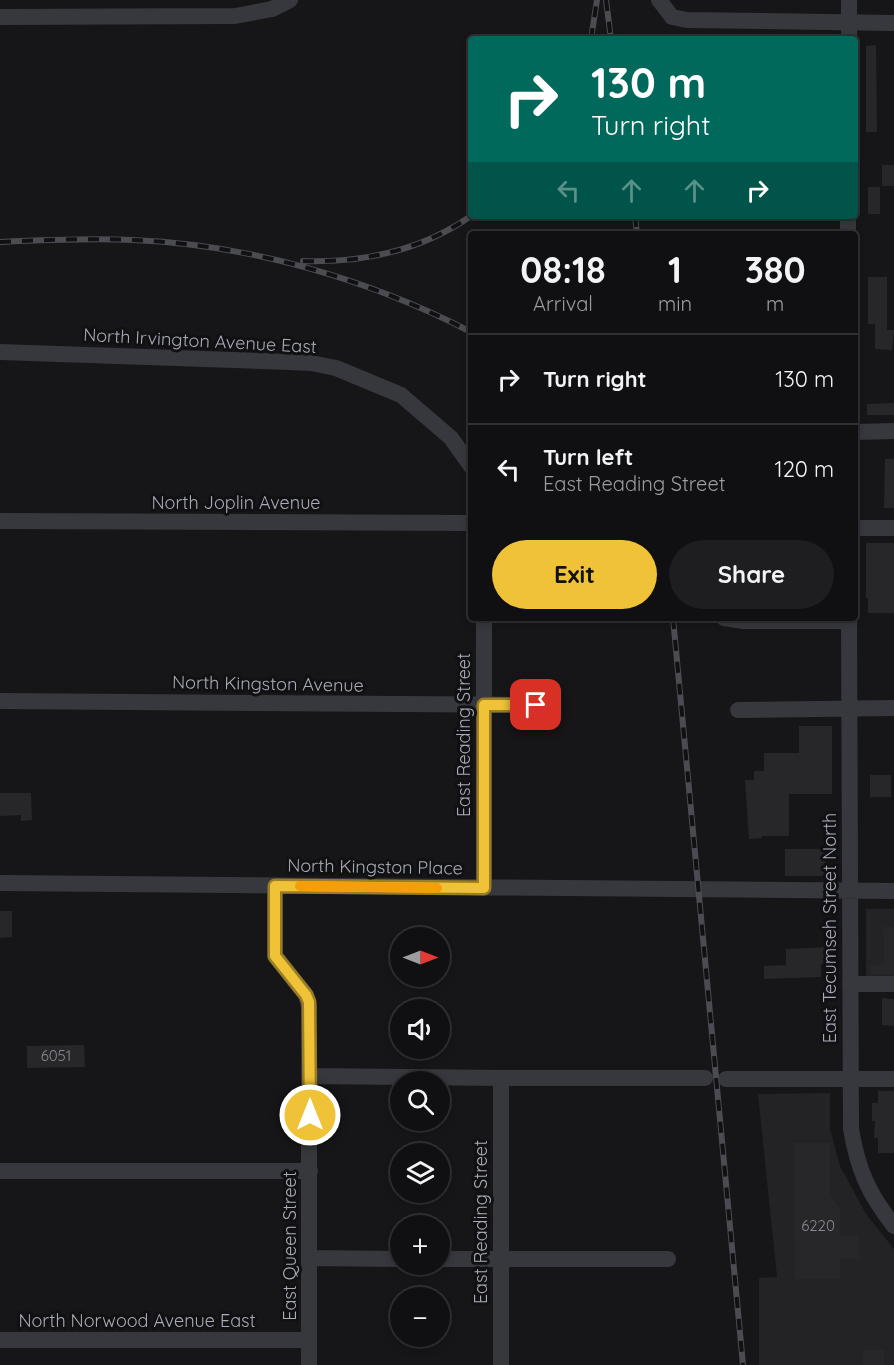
<!DOCTYPE html>
<html lang="en">
<head>
<meta charset="utf-8">
<style>
	body { margin:0; font-family:Quicksand,sans-serif; background:#1e1e20; color:#f1f3f6; height:100vh; display:flex; flex-direction:column; font-size:22px; white-space:nowrap }
	* { box-sizing:border-box; margin:0 }
	p { font-size:20px; color:#9c9d9f }
	.icon { flex:none; width:33px; height:33px; fill:none; stroke:currentColor; stroke-width:2; stroke-linecap:round; stroke-linejoin:round }
	.map { position:relative; flex:1; overflow:hidden }
	.details { position:absolute; left:468px; top:231px; width:390px; height:390px; display:flex; flex-direction:column; background:#101012; border-radius:6px; box-shadow:0 3px 9px #0003,0 0 0 2px #303032 }
	.details>* { flex:none }
	.hud { position:absolute; left:468px; top:36px; width:390px; height:183px; border-radius:6px; box-shadow:0 3px 9px #0003,0 0 0 2px #303032; background:#00695c; color:#fff; overflow:hidden }
	.needle { width:39px; rotate:90deg }
	.tools { position:absolute; left:390px; top:927px; display:grid; gap:12px }
	.tools a { display:grid; place-items:center; width:60px; height:60px; border-radius:50%; background:#101012; box-shadow:0 3px 9px #0003,0 0 0 2px #303032; font-size:30px }
	.pin { position:absolute; display:grid; place-items:center; width:51px; height:51px; color:#fff; margin:-26px; border-radius:12px; box-shadow:0 3px 9px #0006 }
	.me { position:absolute; width:66px; margin:-33px; rotate:0deg; stroke-linejoin:round; filter:drop-shadow(0 0 4px #0008) }
	.turn { display:flex; align-items:center; gap:21px; height:126px; padding:0 24px; font-size:27px }
	.turn .icon { width:78px; height:78px; stroke-width:2.5 }
	.turn b { display:block; font-size:42px; line-height:51px }
	.lanes { display:flex; align-items:center; height:57px; padding:0 24px; background:#0003; justify-content:center; gap:30px; direction:ltr }
	.lanes .off { opacity:.35 }
	.eta { display:flex; justify-content:space-evenly; align-items:center; height:102px; text-align:center }
	.eta b { font-size:36px; font-weight:700; line-height:42px }
	.action { display:flex; gap:12px; margin-top:auto; padding:12px 24px }
	.action a { flex:1; height:69px; border-radius:36px; background:#efc237; color:#111; font-size:24px; font-weight:700; line-height:69px; text-align:center }
	.action a+a { background:#1e1e20; color:#f1f3f6 }
	ul { padding:0; list-style:none }
	li { display:flex; align-items:center; gap:18px; height:90px; padding:0 24px; border-top:2px solid #303032 }
	li div { flex:1 }
	li b { display:block; font-size:22px }
	li em { font-style:normal }
	.map>svg:first-child { display:block }
	.built { fill:#232225 }
	.building { fill:#272629 }
	.lines { fill:none; stroke-linecap:round; stroke-linejoin:round }
	.minor { stroke:#37383d; stroke-width:16 }
	.rail-casing { stroke:#4a4c52; stroke-width:6 }
	.rail { stroke:#111113; stroke-width:4; stroke-dasharray:11; stroke-linecap:butt }
	.route-casing { stroke:#9b7e24; stroke-width:15 }
	.route { stroke:#efc237; stroke-width:10 }
	.slow { stroke:#f59e0b; stroke-width:10 }
	.labels { text-anchor:middle; stroke-width:6; stroke-linejoin:round; paint-order:stroke }
	.number-label { font-size:15px; fill:#888a94 }
	.street-label { font-size:18px; fill:#a9acb8; stroke:#111113 }
</style>
</head>
<body>
<div class="map">
<svg width="894" height="1365" viewBox="0 0 894 1365">
	<rect width="100%" height="100%" fill="#161618"/>
	<!-- built -->
	<path class="built" d="M866,909h28v71h-28z
		M830,1093v36l10,37 26,48 28,35v116h-135v-87l18,-1 -19,-183z"/>
	<!-- building -->
	<path class="building" d="M876,45l1,87h-11v-86z
		M882,165h12v21h-12z
		M868,187h12v27h-12z
		M868,277h19v53h7l-2,20 -17,-1v-25h-7z
		M894,403v12h-27v-11z
		M885,459h9v49h-10z
		M866,543h28v70h-26v-15h-2z
		M799,726h33v68h-43v42h-27v2l-13,1 -4,-59h9v-9h10v-18h35z
		M870,775h21v22h-21z
		M0,793h31l1,27 -11,1v-6l-21,1z
		M785,849h41v24l-2,3h-39z
		M0,911h12v26l-12,1z
		M883,927h11v47h-24v-9l14,-1z
		M829,947l1,16 -9,1v13l-57,2v-13l22,-1v-16z
		M882,998l12,1v27l-12,-1z
		M84,1045l1,22 -58,1v-22z
		M878,1091h16v62h-16v-15h-4l1,-17h-3v-18h6z
		M794,1143h36v53l10,11v29h19v23h-19v20h-45z
		M863,1350h21v15h-21z"/>
	<g class="lines">
		<!-- minor -->
		<path class="minor" d="M659,0l13,17 15,3 207,3
			M0,17l235,-1 37,-7 18,-9
			M849,39v-39
			M848,234v-18
			M0,352l289,10 22,1 25,5 65,27 50,43 20,28
			M855,432l39,-1
			M0,521l471,2
			M855,528h39
			M484,618v270
			M724,618l20,3h105
			M849,618l2,511c7,41 17,64 43,97
			M0,701l535,4
			M738,710l156,-2
			M0,883l894,8
			M275,886v70l31,39 3,12v358
			M850,984h44
			M310,1076l191,2h204
			M726,1079h168
			M0,1171h310
			M309,1258l91,1
			M440,1259h228
			M0,1340h309
			M501,1365v-287"/>
		<!-- rail casing -->
		<g class="rail-casing">
			<path id="rail" d="M606,0l5,39
				M591,39l6,-39
				M635,216l2,18
				M0,242c44,-2 88,-4 132,-2 115,4 237,39 339,92
				M303,261c60,2 119,-11 168,-45
				M673,618l70,747"/>
		</g>
		<!-- rail -->
		<use href="#rail" class="rail"/>
	</g>
	<g class="lines">
		<!-- route casing -->
		<g class="route-casing">
			<path id="route" d="M310,1115l-1,-113 -3,-7 -31,-39v-70l209,2v-183h52"/>
		</g>
		<!-- route -->
		<use href="#route" class="route"/>
		<!-- slow -->
		<path class="slow" d="M300,886l137,2"/>
	</g>
	<g class="labels">
		<!-- number labels -->
		<g class="number-label">
			<text x="56" y="1061">6051</text>
			<text x="818" y="1231">6220</text>
		</g>
		<!-- street labels -->
		<g class="street-label">
			<text transform="translate(200 341) rotate(3)" y="6">North Irvington Avenue East</text>
			<text x="236" y="509">North Joplin Avenue</text>
			<text transform="translate(268 684) rotate(1)" y="6">North Kingston Avenue</text>
			<text transform="translate(464 735) rotate(-90)" y="6">East Reading Street</text>
			<text transform="translate(375 867) rotate(1)" y="6">North Kingston Place</text>
			<text transform="translate(830 928) rotate(-90)" y="6">East Tecumseh Street North</text>
			<text transform="translate(481 1222) rotate(-90)" y="6">East Reading Street</text>
			<text transform="translate(290 1246) rotate(-90)" y="6">East Queen Street</text>
			<text x="137" y="1327">North Norwood Avenue East</text>
		</g>
	</g>
</svg>
<div class="tools">
<a><svg class="needle" viewBox="-14 -14 28 28"><path d="M0-13l5 13h-10z" fill="#e53935"/><path d="M0 13l5-13h-10z" fill="#9c9d9f"/></svg></a>
<a><svg class="icon" aria-label="sound" viewBox="0 0 24 24"><path d="M4 9h4l5-4v14l-5-4H4zM17 9q2 3 0 6"/></svg></a>
<a><svg class="icon" aria-label="search" viewBox="0 0 24 24"><circle cx="10" cy="10" r="6"/><path d="M15 15l6 6"/></svg></a>
<a><svg class="icon" aria-label="layers" viewBox="0 0 24 24"><path d="M12 4l9 5-9 5-9-5zM3 14l9 5 9-5"/></svg></a>
<a>+</a>
<a>−</a>
</div>
<div class="pin" style="left:536px;top:705px;background:#d93025"><svg class="icon" aria-label="arrive" viewBox="0 0 24 24"><path d="M6 21V4h12l-3 4 3 4H6"/></svg></div>
<svg class="me" style="left:310px;top:1115px" viewBox="-20 -20 40 40"><circle r="17" fill="#efc237" stroke="#fff" stroke-width="3"/><path d="M0-11L8 9 0 5-8 9z" fill="#fff"/></svg>
<div class="hud">
<div class="turn"><svg class="icon" aria-label="right" viewBox="0 0 24 24"><path d="M7 20v-9h11M14 6l5 5-5 5"/></svg><div><b>130 m</b>Turn right</div></div>
<div class="lanes"><svg class="icon off" aria-label="left" viewBox="0 0 24 24"><path d="M17 20v-9H6M10 6l-5 5 5 5"/></svg><svg class="icon off" aria-label="ahead" viewBox="0 0 24 24"><path d="M12 20V5M6 11l6-6 6 6"/></svg><svg class="icon off" aria-label="ahead" viewBox="0 0 24 24"><path d="M12 20V5M6 11l6-6 6 6"/></svg><svg class="icon" aria-label="right" viewBox="0 0 24 24"><path d="M7 20v-9h11M14 6l5 5-5 5"/></svg></div>
</div>
<section class="details">
<div class="eta">
<div><b>08:18</b><p>Arrival</p></div>
<div><b>1</b><p>min</p></div>
<div><b>380</b><p>m</p></div>
</div>
<ul>
<li><svg class="icon" aria-label="right" viewBox="0 0 24 24"><path d="M7 20v-9h11M14 6l5 5-5 5"/></svg><div><b>Turn right</b></div><em>130 m</em></li>
<li><svg class="icon" aria-label="left" viewBox="0 0 24 24"><path d="M17 20v-9H6M10 6l-5 5 5 5"/></svg><div><b>Turn left</b><p>East Reading Street</p></div><em>120 m</em></li>
</ul>
<div class="action"><a>Exit</a><a>Share</a></div>
</section>
</div>
</body>
</html>
